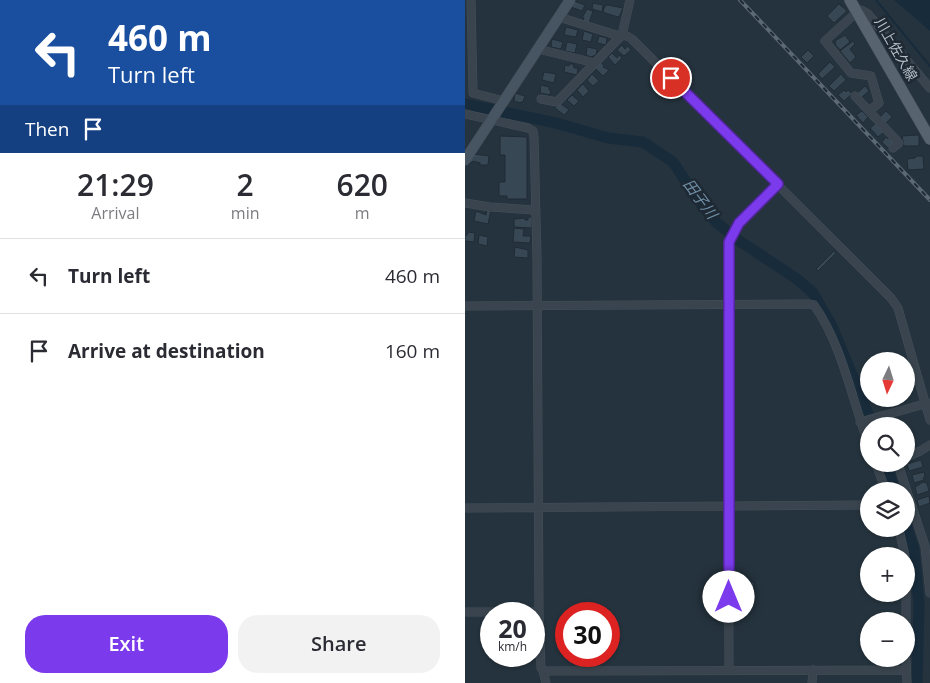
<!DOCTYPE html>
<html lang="en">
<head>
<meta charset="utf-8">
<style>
	body { margin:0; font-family:"Open Sans","Noto Sans JP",sans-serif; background:#f2f2f3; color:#2b2b33; height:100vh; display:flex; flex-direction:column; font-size:19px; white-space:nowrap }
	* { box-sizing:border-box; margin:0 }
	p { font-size:16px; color:#7c7c81 }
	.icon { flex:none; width:28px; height:28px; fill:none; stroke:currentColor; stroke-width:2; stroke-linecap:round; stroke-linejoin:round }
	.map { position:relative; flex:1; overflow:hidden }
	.panel { display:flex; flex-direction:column; background:#fff; width:465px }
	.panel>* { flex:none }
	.hud { background:#1a4fa0; color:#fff; overflow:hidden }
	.needle { width:32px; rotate:184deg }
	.controls { position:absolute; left:395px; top:352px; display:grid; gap:10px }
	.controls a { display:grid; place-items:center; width:55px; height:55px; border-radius:50%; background:#fff; box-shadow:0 1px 4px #0004; font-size:25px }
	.speed { position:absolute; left:15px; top:602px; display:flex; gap:10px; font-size:25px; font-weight:700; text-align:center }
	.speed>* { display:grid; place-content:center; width:65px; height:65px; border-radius:50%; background:#fff; box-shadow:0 1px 4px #0004; line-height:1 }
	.speed small { font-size:12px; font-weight:400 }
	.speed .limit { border:8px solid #d22; background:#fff; color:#111 }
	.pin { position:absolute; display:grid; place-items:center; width:42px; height:42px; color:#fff; margin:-21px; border:2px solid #fff; border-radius:50%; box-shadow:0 1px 5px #0007 }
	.me { position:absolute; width:55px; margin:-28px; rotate:0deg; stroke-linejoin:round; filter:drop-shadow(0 0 4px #0008) }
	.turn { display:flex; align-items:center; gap:18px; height:105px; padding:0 25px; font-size:22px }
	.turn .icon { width:65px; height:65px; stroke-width:2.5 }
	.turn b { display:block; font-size:35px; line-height:42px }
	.then { display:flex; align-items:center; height:48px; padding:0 25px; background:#0003; gap:10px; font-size:19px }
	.eta { display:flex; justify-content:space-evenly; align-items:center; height:85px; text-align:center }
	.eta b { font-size:30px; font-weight:600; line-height:35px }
	.cta { display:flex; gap:10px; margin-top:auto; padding:10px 25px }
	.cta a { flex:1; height:58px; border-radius:20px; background:#7c3aed; color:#fff; font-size:20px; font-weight:600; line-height:58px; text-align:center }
	.cta a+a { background:#f2f2f3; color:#2b2b33 }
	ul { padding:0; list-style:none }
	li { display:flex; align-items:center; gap:15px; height:75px; padding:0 25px; border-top:1px solid #e1e1e2 }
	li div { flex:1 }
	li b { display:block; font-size:19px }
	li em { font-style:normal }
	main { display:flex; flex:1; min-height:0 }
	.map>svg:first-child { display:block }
	.water { fill:#182b3b }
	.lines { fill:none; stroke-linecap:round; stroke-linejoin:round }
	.stream { stroke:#182b3b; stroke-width:2 }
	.river { stroke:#182b3b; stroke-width:11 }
	.building { fill:#374754; stroke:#202b35 }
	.street-casing { stroke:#45505a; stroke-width:9 }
	.secondary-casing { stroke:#45505a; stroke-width:11 }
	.primary-casing { stroke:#45505a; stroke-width:12 }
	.street { stroke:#39444e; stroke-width:8 }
	.secondary { stroke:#475461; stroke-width:10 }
	.primary { stroke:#57636e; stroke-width:11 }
	.rail-casing { stroke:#5b6975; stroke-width:4 }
	.rail { stroke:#1e2933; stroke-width:2; stroke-dasharray:5.5; stroke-linecap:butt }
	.route-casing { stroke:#51269a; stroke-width:12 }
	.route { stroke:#7c3aed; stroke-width:9 }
	.labels { text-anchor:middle; stroke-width:5; stroke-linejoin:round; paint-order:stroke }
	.street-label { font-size:14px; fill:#b5bfc9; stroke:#1e2933 }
	.water-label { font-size:15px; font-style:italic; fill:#6f8ea6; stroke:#1e2933 }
</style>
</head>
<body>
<main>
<section class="panel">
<div class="hud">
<div class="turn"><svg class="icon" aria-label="left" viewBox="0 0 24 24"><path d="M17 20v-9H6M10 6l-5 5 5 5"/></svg><div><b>460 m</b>Turn left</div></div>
<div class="then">Then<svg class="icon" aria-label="arrive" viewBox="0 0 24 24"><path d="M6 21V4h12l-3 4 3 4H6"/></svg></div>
</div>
<div class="eta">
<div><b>21:29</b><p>Arrival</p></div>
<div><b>2</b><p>min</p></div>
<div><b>620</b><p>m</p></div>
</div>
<ul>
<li><svg class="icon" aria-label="left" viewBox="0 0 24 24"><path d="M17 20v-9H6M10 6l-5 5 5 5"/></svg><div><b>Turn left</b></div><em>460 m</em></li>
<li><svg class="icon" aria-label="arrive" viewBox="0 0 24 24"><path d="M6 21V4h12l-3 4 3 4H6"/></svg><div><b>Arrive at destination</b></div><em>160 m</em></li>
</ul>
<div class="cta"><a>Exit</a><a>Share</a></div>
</section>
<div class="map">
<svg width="465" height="683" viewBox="0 0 465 683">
	<rect width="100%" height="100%" fill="#25333e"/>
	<!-- water -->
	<path class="water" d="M429,0h36v31z"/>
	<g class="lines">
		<!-- stream -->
		<path class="stream" d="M411,0l54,66"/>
		<!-- river -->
		<path class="river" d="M0,104l91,19 52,15 35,4 30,20 25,38 18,22 22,18 59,39 16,14 19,33 41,100
			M421,464l9,27
			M441,525l8,25 5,55 -2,78"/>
	</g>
	<!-- building -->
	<path class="building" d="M109,1l11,4 -3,6 -11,-4z
		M128,3l10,2 -1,7 -10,-3z
		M374,4l8,7 -13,12 -7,-7z
		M143,5l15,3 -3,7 -2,2 -13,-4 -2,-2 2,-5z
		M122,9l6,2 -4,12 -6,-2 1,-3h-2z
		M101,27l12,3 -2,7 -12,-2z
		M119,31l9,3 -2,8 -9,-2z
		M380,35l5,7 -10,8 -5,-6 1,-1 -1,-2z
		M134,36l8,2 -1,7 -9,-2z
		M87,39l11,3 -2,7 -10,-2z
		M388,41l2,3 -5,5 6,8 -6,6 -10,-12z
		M102,42l10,2 -2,9 -10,-2z
		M157,45l3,4 3,-3 3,4 -7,6 -7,-6z
		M122,47l10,2 -1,6 -5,2 -5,-2z
		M343,50l6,6 -7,7 -6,-6z
		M147,53l5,5 2,-3 3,3 -7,7 -7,-8z
		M136,62l3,4 -1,1 6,3 -6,6 -8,-8z
		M365,62l5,5 -13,12 -4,-5z
		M104,64h4l1,4h4l-1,7 -13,-3 1,-7 4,1z
		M79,72l12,2 -2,9 -12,-3z
		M127,74l7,7 -6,5 -6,-6z
		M376,74l5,6 -12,11 -5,-5z
		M118,84l6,7 -6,6 -6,-7z
		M76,85l8,2v3h2l-1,5 -10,-2z
		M400,86l4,5 -8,7 -5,-4z
		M379,90l2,2 2,-2 4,4 -8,7 -6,-6z
		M50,93l10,3 -2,6h-2v1l-7,-2z
		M107,95l7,6 -5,5 -7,-6z
		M95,103l9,7 -5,5 -9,-7z
		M397,111l6,6 -5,6 -7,-8z
		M421,111l6,6 -6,6 -6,-6z
		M411,123l8,9 -6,5 -8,-9z
		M452,135h2v11h-15l-2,-10z
		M35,136l27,1v62h-20v-3h-8v-14h6v-27h-5z
		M421,137l2,2 1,-2 5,6 -6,5 -6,-6z
		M9,154l15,2 -1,9h-8v-2l-7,-2 -1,2 -3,-2z
		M452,156h6l1,13 -16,1 -1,-11 8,-1z
		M22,209l4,1 -3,14 -14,-3 2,-10 10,4z
		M63,217h4v11l-18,-1v-8l11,-1v2h3z
		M49,228l10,1 -1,7h8l-1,7 -17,-1z
		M3,232l7,1 -1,9 -9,-1v-6h2z
		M14,235l9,2 -1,9 -9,-2z
		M50,247l13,3v8l-14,-1z
		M369,251l2,2 -18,18 -2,-2z
		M456,460l2,7 -14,4 -2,-7z
		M459,472l1,5 -2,1 1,2 -10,3 -2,-8z
		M458,482l4,1 2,8 -12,4 -2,-8z
		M464,496l1,7 -11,4 -2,-7z
		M277,582h12v15h-12z"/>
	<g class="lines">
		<!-- street casing -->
		<g class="street-casing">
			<path id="street" d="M6,0l2,93 31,8
				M94,17l57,18 11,1 5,3 259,259 7,10 32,112
				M73,49l57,14
				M390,96l44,47 -6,5
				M76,99l16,3 65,-67 8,-35
				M404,111l10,-8 -8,-27 -20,-3 -26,-32 32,-29 4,-2 7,4 62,74
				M0,114l63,14 5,3 1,6 3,121 2,354 2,56 2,3 363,-1
				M0,203l25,4 45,3
				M0,306l344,-2 5,1c28,39 38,95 55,140
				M395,422l68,-19
				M441,457l14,-6 10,-6
				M411,464l10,27
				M433,464l27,82 5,47
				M0,508l404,-3
				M434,529l6,27
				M441,581v61
				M0,612h74
				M441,659l1,24
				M264,669l-1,-365 1,-62 9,-19 40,-39
				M78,671l3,12
				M347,683l1,-13"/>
		</g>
		<!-- secondary casing -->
		<g class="secondary-casing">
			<path id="secondary" d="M0,160l105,-160"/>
		</g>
		<!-- primary casing -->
		<g class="primary-casing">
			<path id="primary" d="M385,0l80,139"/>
		</g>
		<!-- street -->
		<use href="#street" class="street"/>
		<!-- secondary -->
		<use href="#secondary" class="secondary"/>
		<!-- primary -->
		<use href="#primary" class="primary"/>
		<!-- rail casing -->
		<g class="rail-casing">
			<path id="rail" d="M275,0l190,200"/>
		</g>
		<!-- rail -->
		<use href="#rail" class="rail"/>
	</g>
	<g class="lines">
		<!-- route casing -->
		<g class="route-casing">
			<path id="route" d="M206,78l107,106 -39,39 -10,19v355"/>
		</g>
		<!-- route -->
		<use href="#route" class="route"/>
	</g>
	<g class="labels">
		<!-- street labels -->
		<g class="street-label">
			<text transform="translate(431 49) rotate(60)" y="5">川上佐久線</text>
		</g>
		<!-- water labels -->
		<g class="water-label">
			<text transform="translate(235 199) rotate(53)" y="5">田子川</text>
		</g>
	</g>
</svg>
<div class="controls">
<a><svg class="needle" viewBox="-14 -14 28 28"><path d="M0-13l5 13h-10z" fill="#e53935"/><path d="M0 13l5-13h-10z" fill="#7c7c81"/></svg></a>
<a><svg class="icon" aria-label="search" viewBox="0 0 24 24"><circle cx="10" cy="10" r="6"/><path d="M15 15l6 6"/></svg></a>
<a><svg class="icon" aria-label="layers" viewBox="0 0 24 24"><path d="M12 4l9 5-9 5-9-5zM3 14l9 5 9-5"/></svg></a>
<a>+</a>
<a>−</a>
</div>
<div class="speed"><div>20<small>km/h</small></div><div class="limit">30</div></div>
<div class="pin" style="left:206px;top:78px;background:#d93025"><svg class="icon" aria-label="arrive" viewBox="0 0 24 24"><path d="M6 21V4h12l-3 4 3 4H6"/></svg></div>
<svg class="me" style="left:264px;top:597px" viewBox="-20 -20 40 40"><circle r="19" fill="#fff"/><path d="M0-13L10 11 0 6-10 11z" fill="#7c3aed"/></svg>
</div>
</main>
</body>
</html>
